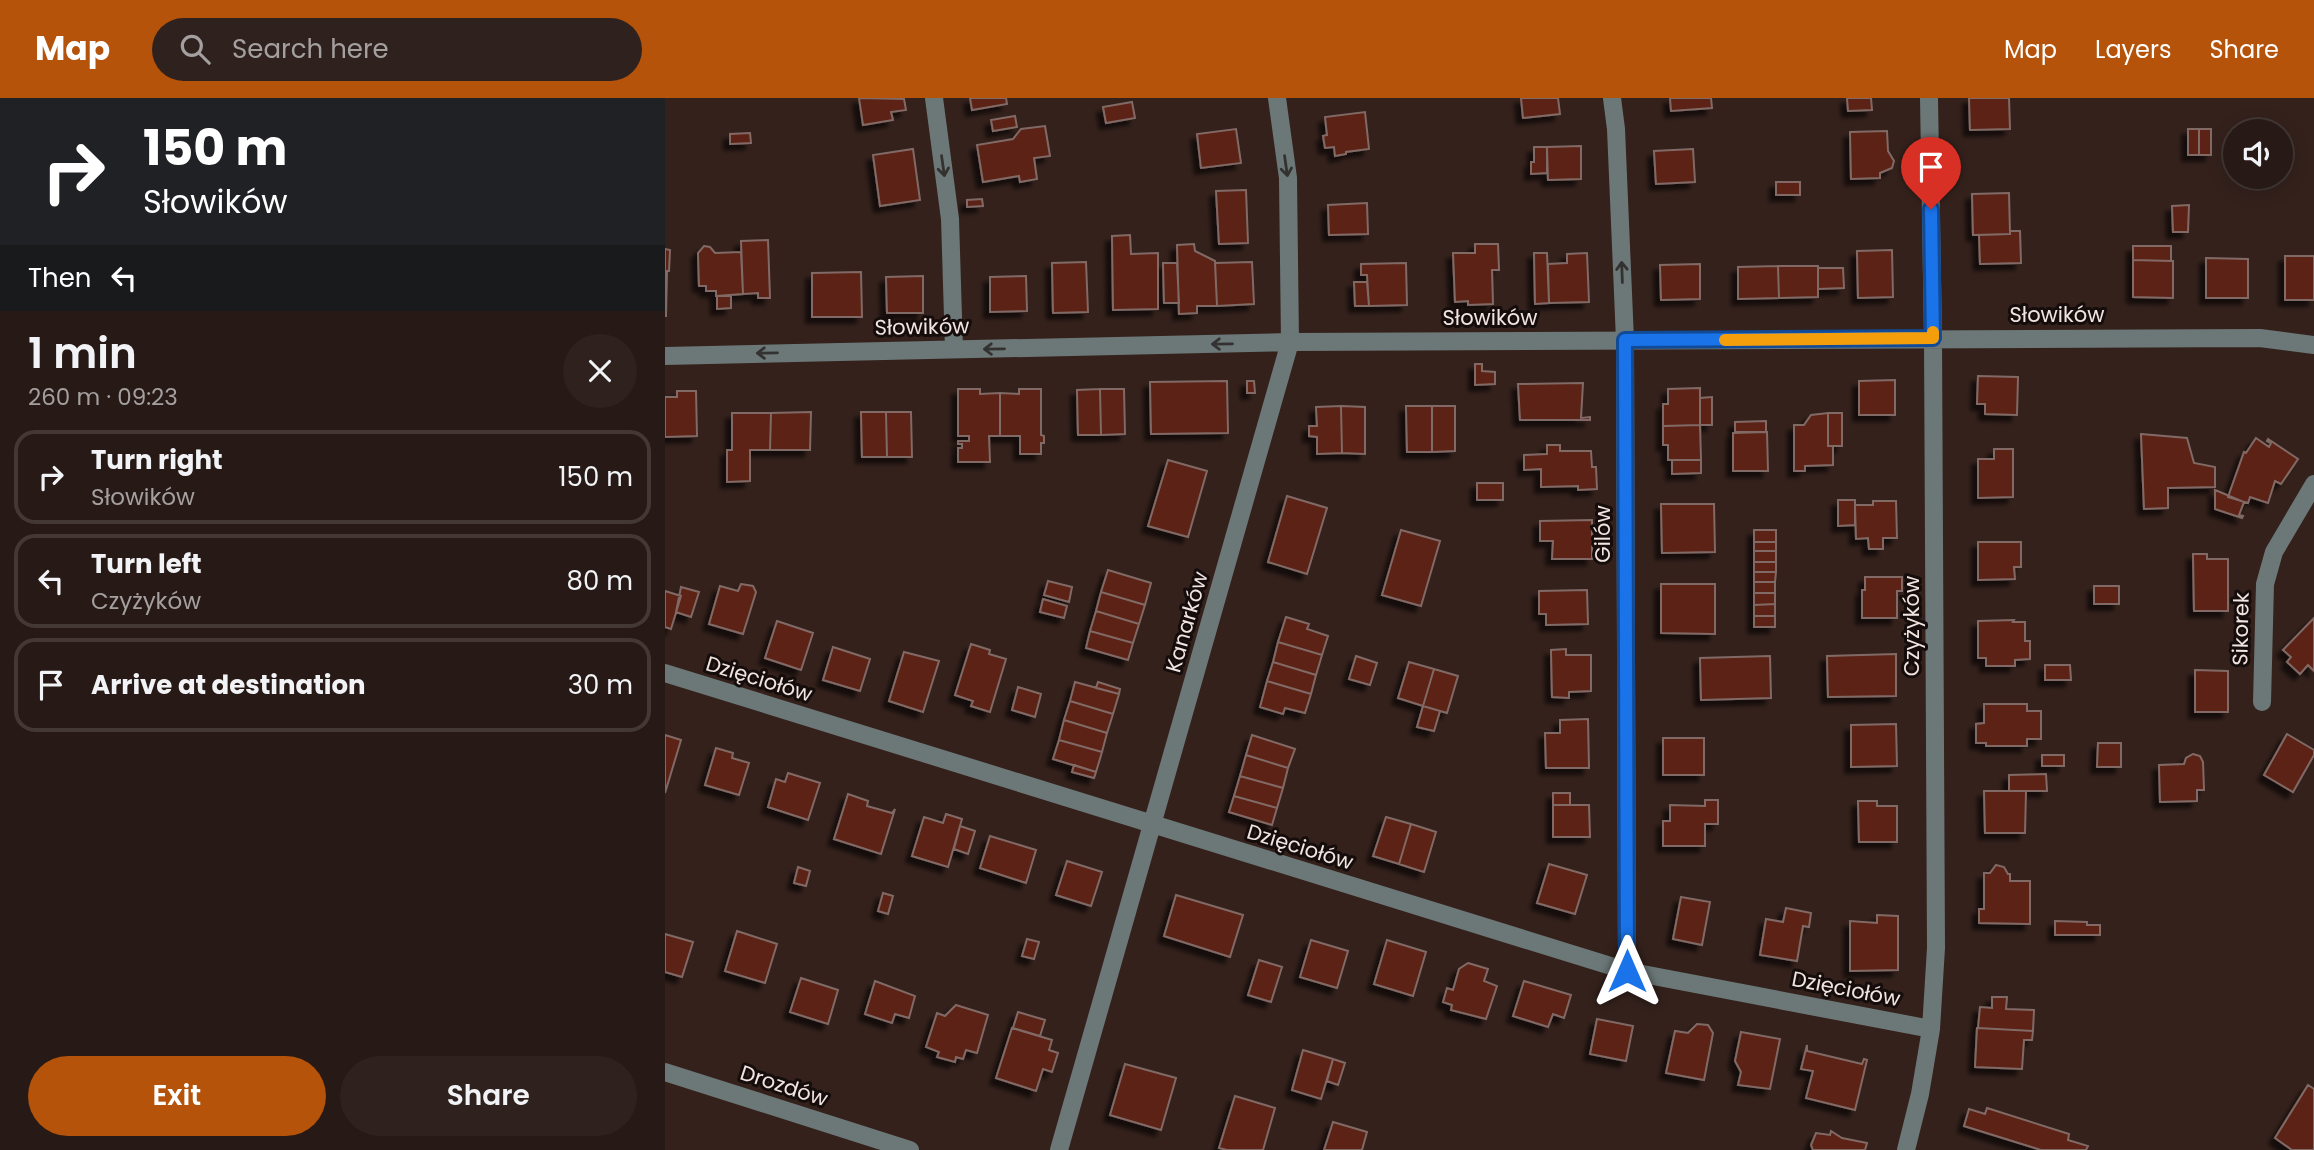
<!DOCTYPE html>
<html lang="en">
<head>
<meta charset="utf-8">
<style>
	body { margin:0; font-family:Poppins,sans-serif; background:#2f221e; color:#f1f3f6; height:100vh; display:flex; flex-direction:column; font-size:26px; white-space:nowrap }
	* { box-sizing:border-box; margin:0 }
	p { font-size:23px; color:#a4a0a0 }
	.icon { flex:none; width:38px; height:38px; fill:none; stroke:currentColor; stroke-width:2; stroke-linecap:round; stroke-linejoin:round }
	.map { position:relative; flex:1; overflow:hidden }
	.side { display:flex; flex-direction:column; background:#271915; width:665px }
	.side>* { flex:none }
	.guide { background:#202124; color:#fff; overflow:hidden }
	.buttons { position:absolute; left:1558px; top:21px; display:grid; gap:14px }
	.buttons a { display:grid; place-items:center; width:70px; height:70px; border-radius:50%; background:#271915; box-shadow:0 4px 18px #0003,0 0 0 2px #433834; font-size:35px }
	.pin { position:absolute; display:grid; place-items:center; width:60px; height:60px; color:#fff; margin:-72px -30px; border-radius:50% 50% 50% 0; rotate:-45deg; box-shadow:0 0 7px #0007 }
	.pin .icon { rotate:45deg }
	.me { position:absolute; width:77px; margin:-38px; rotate:0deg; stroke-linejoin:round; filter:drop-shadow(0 0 5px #0008) }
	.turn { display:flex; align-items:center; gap:24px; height:147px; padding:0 28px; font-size:32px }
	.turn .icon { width:91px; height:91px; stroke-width:2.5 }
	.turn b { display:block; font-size:49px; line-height:60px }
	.then { display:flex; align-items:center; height:66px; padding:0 28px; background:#0003; gap:14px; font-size:26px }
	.round { display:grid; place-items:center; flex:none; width:74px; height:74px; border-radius:37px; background:#2f221e }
	.head { display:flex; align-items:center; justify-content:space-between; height:119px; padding:0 28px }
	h1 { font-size:42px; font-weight:600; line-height:52px }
	.cta { display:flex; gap:14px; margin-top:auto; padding:14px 28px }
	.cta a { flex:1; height:80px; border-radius:42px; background:#b45309; color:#fff; font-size:28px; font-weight:600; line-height:80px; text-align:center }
	.cta a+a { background:#2f221e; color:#f1f3f6 }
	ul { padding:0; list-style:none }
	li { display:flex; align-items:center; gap:21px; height:94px; margin:0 14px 10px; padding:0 14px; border:4px solid #433834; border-radius:21px }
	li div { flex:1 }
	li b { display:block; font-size:26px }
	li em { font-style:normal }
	header { display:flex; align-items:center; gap:42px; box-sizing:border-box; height:98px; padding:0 35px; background:#b45309; color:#fff }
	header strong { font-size:33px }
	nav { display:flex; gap:38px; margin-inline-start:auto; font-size:24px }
	.search { width:490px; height:63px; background:#2f221e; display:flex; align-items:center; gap:18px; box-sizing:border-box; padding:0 24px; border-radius:38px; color:#a4a0a0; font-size:26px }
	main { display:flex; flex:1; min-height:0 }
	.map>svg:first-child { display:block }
	.building { fill:#5b2014; stroke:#816a65; stroke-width:2; filter:url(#shadow) }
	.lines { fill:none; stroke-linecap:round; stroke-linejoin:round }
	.minor { stroke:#6c7878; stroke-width:18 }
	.oneway { stroke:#333231 }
	.route-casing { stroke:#114b97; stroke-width:18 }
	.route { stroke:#1a73e8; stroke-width:12 }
	.slow { stroke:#f59e0b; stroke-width:12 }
	.labels { text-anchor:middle; stroke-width:6; stroke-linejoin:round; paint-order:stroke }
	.street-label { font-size:21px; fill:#f2e4e1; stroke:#150d0b }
</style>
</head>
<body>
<header>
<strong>Map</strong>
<div class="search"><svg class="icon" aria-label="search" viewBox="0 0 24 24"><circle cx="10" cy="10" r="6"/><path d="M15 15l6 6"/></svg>Search here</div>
<nav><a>Map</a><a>Layers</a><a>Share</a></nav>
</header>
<main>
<section class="side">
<div class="guide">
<div class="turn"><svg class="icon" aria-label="right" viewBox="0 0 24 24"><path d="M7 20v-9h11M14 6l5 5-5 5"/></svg><div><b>150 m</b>Słowików</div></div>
<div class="then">Then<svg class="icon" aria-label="left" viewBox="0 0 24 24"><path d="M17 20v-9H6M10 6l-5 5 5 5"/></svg></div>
</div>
<div class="head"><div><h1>1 min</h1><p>260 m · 09:23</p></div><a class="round"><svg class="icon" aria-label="close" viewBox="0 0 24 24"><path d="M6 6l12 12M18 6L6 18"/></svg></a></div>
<ul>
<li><svg class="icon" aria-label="right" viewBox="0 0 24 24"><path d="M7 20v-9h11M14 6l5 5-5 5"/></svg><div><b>Turn right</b><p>Słowików</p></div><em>150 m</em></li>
<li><svg class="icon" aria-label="left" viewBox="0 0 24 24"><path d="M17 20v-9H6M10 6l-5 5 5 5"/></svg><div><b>Turn left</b><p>Czyżyków</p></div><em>80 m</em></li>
<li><svg class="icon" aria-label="arrive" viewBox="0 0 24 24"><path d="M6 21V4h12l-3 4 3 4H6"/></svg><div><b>Arrive at destination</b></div><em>30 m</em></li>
</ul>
<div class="cta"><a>Exit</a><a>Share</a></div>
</section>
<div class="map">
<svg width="1649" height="1052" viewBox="0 0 1649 1052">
	<defs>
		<filter id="shadow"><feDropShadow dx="-6" dy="6" stdDeviation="2" flood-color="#0009"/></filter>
	</defs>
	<rect width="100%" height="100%" fill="#34211c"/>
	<!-- building -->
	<path class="building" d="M194,0l45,1 2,11 -15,2 2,8 -30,5z
		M305,0h36l1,6 -35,6z
		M856,0h37l2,16 -37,4z
		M1005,0h41l1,10 -41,3z
		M1182,0h24l1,12 -24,1z
		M1304,0h40l1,31 -40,1z
		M467,4l3,16 -29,5 -3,-16z
		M700,14l4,37 -23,3v2l-11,2 -1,-9 -9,1 -2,-12 4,-1 -2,-18z
		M350,18l2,11 -24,4 -2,-11z
		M380,28l5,30 -16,2 3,21 -17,3 -1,-6 -36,6 -6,-37 36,-6 8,-10z
		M571,31l5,34 -40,5 -4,-34z
		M1523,31h11v26h-11z
		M1534,31h12v26h-12z
		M1222,33l1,20 6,10 -2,7 -12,5v5l-29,1 -1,-47z
		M85,35l1,10 -21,1v-10z
		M916,48v33l-33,1 -1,-33z
		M869,49h13v26l-16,1v-12h3z
		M248,51l7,51 -40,6 -7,-51z
		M1028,51l2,33 -39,2 -2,-33z
		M1111,84h24v13h-24z
		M581,92l2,53 -29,1 -3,-53z
		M1344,95l1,41 -37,1 -1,-41z
		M317,101l1,7 -16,1v-7z
		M702,105l1,31 -39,1 -1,-30z
		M1524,107l-1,27h-15l-1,-26z
		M1345,133h10l1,32 -41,1 -1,-29 31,-1z
		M465,137l1,19 27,-1v56l-45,1 -1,-74z
		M103,142l2,58h-12v-5l-15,1 -2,-53z
		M529,146l1,7 20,10 2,45h-20v7l-18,1 -2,-69z
		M810,146h23l1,26h-7l1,34 -25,1v-4l-13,1 -2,-49h22z
		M39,148l6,1 5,6 26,-1 2,42 -27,2v-5h-10v-5h-7l-1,-33z
		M1468,148h38v15l-38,-1z
		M0,151l5,1 -1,21h-4z
		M1227,152l1,47 -35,1 -1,-47z
		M869,155h13l2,50 -14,1z
		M922,155l2,49 -40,1 -1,-39 19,-1v-9z
		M1620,158h29v44h-29z
		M1541,160l42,1v39h-42z
		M1468,162l40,1v37l-40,-1z
		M421,164l2,50 -35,1 -1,-50z
		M587,164l2,42 -37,2 -2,-43z
		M498,165h14l2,40h-15z
		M741,165l1,42 -38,1 -2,-31h-6v-11z
		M1035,166v35l-39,1 -1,-35z
		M1113,168h40v31l-39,1z
		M1113,168l1,32 -41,1v-32z
		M1153,170h25l1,20 -26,1z
		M0,173h2l-1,45h-1z
		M196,174l1,45h-50v-44z
		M258,178v37h-36l-1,-36z
		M361,178l1,35 -37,1v-35z
		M689,184h13l2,24h-14z
		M52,198h14v12l-14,1z
		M810,266h7v7l13,1v12l-20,1z
		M1313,278l40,1 -1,38 -32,-1v-10h-8z
		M1230,282v35h-36v-34z
		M562,283l1,52 -77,1 -1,-52z
		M582,283h7l1,12h-8z
		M918,285l-2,35 9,-1v3h-70l-2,-36z
		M1035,290v37l-37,1v-22h5v-15z
		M293,291h22v5l20,-1v43h-11l1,26h-32v-14h4v-4h-4v-3h11v-5h-11z
		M354,291h22v46l3,1v7h-3v11h-21v-18h-20v-43l19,1z
		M435,291h24l1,45 -24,1z
		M435,291l1,46h-23l-1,-45z
		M12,293h19l1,45 -32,1v-40h12z
		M1047,299v28h-12v-27z
		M676,308l24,1v47l-23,-1z
		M676,308l1,47 -25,1v-17l-8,-1v-10h8l-1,-19z
		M741,308h26v46h-25z
		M767,308h23v45l-23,1z
		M146,314l-1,38h-40l1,-37z
		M196,314h25l1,45h-25z
		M221,314h25l1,45h-25z
		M67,315h39l-1,37h-20v31l-23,1v-32h5z
		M1163,315v33h5v19l-28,1v5h-11v-46h10l7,-10z
		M1163,315h14v33h-14z
		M1101,323v11h-31v-10z
		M1035,327l1,35h-33v-15h-5v-19z
		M1102,334l1,39h-35v-38z
		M1476,336l46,4 7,25 21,4v20l-47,1v20l-24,1z
		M1591,340l13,9 2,-4 -4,-2 1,-2 30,20 -17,25 -6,-3 -7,22 -18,-6 -2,6 -20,-6 16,-45 2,1z
		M882,347h13v6h31l1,16h4l1,22 -19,1v-4l-37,1v-18l-17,1v-15l23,-1z
		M1329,351h19v48l-35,1v-39h16z
		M503,362l39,11 -19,66 -40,-11z
		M1007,362h29v13l-29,1z
		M812,385h26v17h-26z
		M1550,392l29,12 -5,13 4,1 -1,2 -27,-9z
		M622,398l40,12 -20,66 -39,-12z
		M1173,402h17v25l-17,1z
		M1208,403h23l1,37h-14v11h-14l-1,-11 -12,1 -1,-34h18z
		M996,406h53l1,48 -53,1z
		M927,422v39h-40l1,-18h-13v-20z
		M736,432l39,11 -19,65 -39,-11z
		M1089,432h22v12h-22z
		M1089,444h22v9h-22z
		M1313,444h43v25h-7l1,12 -37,1z
		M1089,453h22v11h-22z
		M1528,456h14v5h21v52h-34z
		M1089,464h22v10h-22z
		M443,472l43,13 -6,22 -44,-13z
		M1089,474h22l-1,10h-21z
		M1200,479h37v14h-5v27h-35v-28h3z
		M383,483l24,6 -3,15 -25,-7z
		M1089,484h21v11h-21z
		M76,486l12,2 3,6 -13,42 -34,-10 11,-38 18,5z
		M996,486h54v50l-54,-1z
		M1429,488h25v18h-25z
		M16,489l18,5 -8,25 -15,-5z
		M922,492l1,34 -42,1v-11h-7v-23z
		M0,493l16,5 -10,33 -6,-2z
		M436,494l44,13 -6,19 -43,-13z
		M1089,495h21v11l-21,1z
		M378,501l24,7 -3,12 -24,-6z
		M1110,506v12h-21v-11z
		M431,513l43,13 -6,19 -43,-12z
		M1089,518h21v11h-21z
		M621,519l23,7 -2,5 21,7 -6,19 -44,-13z
		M1649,520v53l-6,-6 -8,9 -13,-12 4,-5 -8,-7z
		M1349,522l-1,2h12v19h5v18l-15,1v6h-29v-8h-8v-37z
		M112,523l36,12 -12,37 -36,-12z
		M425,533l43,12 -5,17 -42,-12z
		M613,544l44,13 -6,20 -43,-13z
		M306,546l19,6 -1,4 17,5 -16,53 -19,-6 2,-5 -18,-6z
		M168,549l37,12 -10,32 -37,-11z
		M901,551v6h25v36l-22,1v6l-17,-1 -1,-47z
		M239,554l35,9 -16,51 -34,-11z
		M1231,556v42l-68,1 -1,-41z
		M691,558l21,7 -7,22 -21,-6z
		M1105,558l1,42 -70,2 -1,-42z
		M608,564l43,13 -5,19 -44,-13z
		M744,564l25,7 -11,37 -25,-8z
		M1380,567h25l1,15h-26z
		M769,571l24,7 -11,37 -24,-7z
		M1530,572l33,1v41h-33z
		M602,583l44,13 -6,19 -20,-5 -2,6 -23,-7z
		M410,584l44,12 -6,20 -43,-13z
		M433,584l22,7 -1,5 -23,-6z
		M353,589l23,7 -6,23 -23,-7z
		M405,603l43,13 -6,19 -43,-13z
		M1319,606h43v7h14v28h-14v7h-41v-3h-10v-19l8,-1z
		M758,608l17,5 -6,20 -17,-4z
		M923,621l1,49h-43l-1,-35h15v-13z
		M399,622l43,13 -5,19 -43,-12z
		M1231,626l1,42 -46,1v-42z
		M1622,636l27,16v5l-21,37 -29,-17z
		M0,637l16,5 -16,53z
		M587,637l43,14 -7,19 -42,-13z
		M998,640h41v37h-41z
		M394,642l43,12 -6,20 -43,-13z
		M1433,645h23v24h-24z
		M51,650l17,5 -1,5 17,5 -10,32 -34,-10z
		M1528,656l7,2 3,6 1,28h-7v11l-37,1 -1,-37 25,-1 2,-6z
		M581,657l42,13 -5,20 -43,-12z
		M1377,657h22v11h-22z
		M409,667l22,7 -2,6 -22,-6z
		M123,675l32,10 -12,37 -40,-13 8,-28 9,3z
		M1381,676l1,17h-38v-16z
		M575,678l43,12 -6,20 -43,-12z
		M1319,693h42l-1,42h-40z
		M888,695h17v12h-17z
		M183,696l20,7 -1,5 25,7 3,-4 -14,45 -47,-15z
		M569,698l43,12 -5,17 -43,-13z
		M1040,702h13v24h-13v22h-42v-25h7v-16l35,1z
		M1193,703h19v5h20v36h-38z
		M888,707h36l1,32h-37z
		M281,716l16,5 -14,48 -36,-11 12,-39 19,6z
		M721,719l25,7 -12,40 -26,-8z
		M746,726l25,8 -12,40 -25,-8z
		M295,728l15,5 -7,23 -14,-5z
		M325,738l46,14 -10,33 -46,-15z
		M402,763l35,11 -11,34 -35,-11z
		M884,766l38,11 -12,39 -38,-11z
		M1331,767l8,2 4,7h2v7h20v43l-51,-1v-14h5v-36h6z
		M133,769l12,4 -4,15 -12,-3z
		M218,795l10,3 -5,18 -10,-3z
		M511,797l67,20 -13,42 -66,-21z
		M1016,799l29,5 -8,43 -29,-6z
		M1121,810l25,5 -2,14 -6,-1 -6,35 -37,-6 6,-36 17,3z
		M1212,817l21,1v54l-48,1v-50l27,2z
		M1390,823l32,1v3h13v10h-45z
		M72,833l40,13 -12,39 -40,-12z
		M0,836l28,8 -11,35 -17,-5z
		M362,841l12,3 -5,17 -12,-3z
		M646,842l37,11 -11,37 -37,-11z
		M722,842l39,12 -13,44 -39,-12z
		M594,862l23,7 -11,35 -23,-7z
		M803,865l20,6 -4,12 13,5 -11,33 -35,-9 1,-5 -9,-3 4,-14 6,2 6,-21z
		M136,880l37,12 -10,34 -38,-12z
		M210,883l40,15 -6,22 -14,-4 -3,9 -27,-9z
		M859,883l47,14 -7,23 -11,-4 -5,13 -35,-11z
		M1327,899h15l-1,12 28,1 -1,21 -55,-3 2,-21 12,1z
		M291,907l32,10 -11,38 -11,-3 -3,9 -7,-2 -1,5 -18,-5 2,-5 -13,-5 11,-34 8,3z
		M353,914l27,8 -5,16 -27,-8z
		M932,921l36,7 -7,35 -36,-7z
		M1032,926l11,1 5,8 -9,47 -38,-7 9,-42 13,2z
		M347,930l40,12 -3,10 9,3 -6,19 -9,-3 -7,22 -40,-13z
		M1312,930l56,3 -1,9h-8l-2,29 -47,-2z
		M1076,934l39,7 -10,50 -32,-4 3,-13 -6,-11z
		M1142,947v6l55,13 2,-5 3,1 -12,50 -49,-12 7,-27 -12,-2z
		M638,952l30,9 -12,40 -29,-9z
		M668,961l12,4 -7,22 -11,-4z
		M460,966l51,14 -15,52 -51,-15z
		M1643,987l6,4v61h-22l-17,-12z
		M570,998l40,12 -12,42h-36l-8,-2z
		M1322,1010l82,26 -1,6 20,6 -2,4h-45l-77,-24 5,-17 16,5z
		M668,1024l34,10 -5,18h-38z
		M1166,1033l11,7 25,5 -2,7h-52l-2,-5 5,-12 14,2z"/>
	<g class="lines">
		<!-- minor -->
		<path class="minor" d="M269,0l16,121 4,130
			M947,0l4,31 9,211 2,631
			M0,258l625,-14 970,-4 54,7
			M0,575l962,298 304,58
			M1597,604l3,-118 9,-32 40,-68
			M0,974l245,78
			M394,1052l231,-808 -2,-164 -11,-80
			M1241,1052l14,-56 11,-65 5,-81 -3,-610 -4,-240"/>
	</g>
	<!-- one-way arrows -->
	<defs><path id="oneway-shaft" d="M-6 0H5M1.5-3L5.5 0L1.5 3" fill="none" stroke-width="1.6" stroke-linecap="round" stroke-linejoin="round" transform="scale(1.75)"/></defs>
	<g class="oneway">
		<use href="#oneway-shaft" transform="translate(278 68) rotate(82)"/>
		<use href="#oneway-shaft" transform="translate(621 68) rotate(82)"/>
		<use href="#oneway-shaft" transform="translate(957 174) rotate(-92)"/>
		<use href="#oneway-shaft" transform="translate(557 246) rotate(179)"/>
		<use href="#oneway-shaft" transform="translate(329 251) rotate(179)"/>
		<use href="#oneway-shaft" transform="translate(102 255) rotate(179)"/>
	</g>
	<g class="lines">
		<!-- route casing -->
		<g class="route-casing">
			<path id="route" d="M962,873l-2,-631 308,-2 -2,-129"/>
		</g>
		<!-- route -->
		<use href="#route" class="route"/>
		<!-- slow -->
		<path class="slow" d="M1060,242l208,-2v-6"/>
	</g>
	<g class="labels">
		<!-- street labels -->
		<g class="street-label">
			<text x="1392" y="224">Słowików</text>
			<text x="825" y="227">Słowików</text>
			<text transform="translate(257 229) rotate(-1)" y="7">Słowików</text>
			<text transform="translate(938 436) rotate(-90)" y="7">Gilów</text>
			<text transform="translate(522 524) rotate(-74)" y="7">Kanarków</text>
			<text transform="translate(1247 528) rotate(-90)" y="7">Czyżyków</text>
			<text transform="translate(1576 531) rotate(-89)" y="7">Sikorek</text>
			<text transform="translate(94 581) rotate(17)" y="7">Dzięciołów</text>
			<text transform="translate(635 749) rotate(17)" y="7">Dzięciołów</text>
			<text transform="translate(1181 891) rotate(11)" y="7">Dzięciołów</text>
			<text transform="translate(119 988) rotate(18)" y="7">Drozdów</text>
		</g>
	</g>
</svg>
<div class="buttons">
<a><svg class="icon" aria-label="sound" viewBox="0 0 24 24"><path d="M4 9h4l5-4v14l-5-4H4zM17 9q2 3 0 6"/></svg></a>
</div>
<div class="pin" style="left:1266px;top:111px;background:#d93025"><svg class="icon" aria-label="arrive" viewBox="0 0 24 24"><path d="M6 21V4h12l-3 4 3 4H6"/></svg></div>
<svg class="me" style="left:962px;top:873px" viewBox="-20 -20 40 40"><path d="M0-17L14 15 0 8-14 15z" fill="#1a73e8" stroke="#fff" stroke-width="4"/></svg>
</div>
</main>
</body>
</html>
